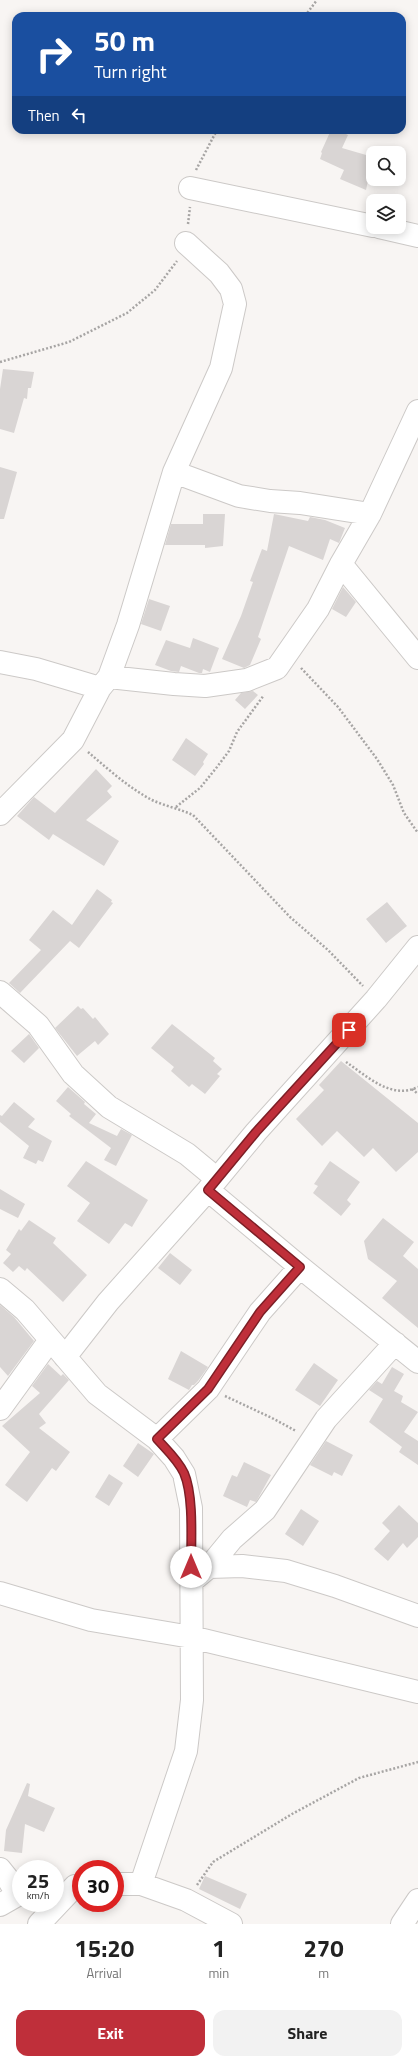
<!DOCTYPE html>
<html lang="en">
<head>
<meta charset="utf-8">
<style>
	body { margin:0; font-family:"Titillium Web",sans-serif; background:#f2f2f2; color:#222; height:100vh; display:flex; flex-direction:column; font-size:15px; white-space:nowrap }
	* { box-sizing:border-box; margin:0 }
	p { font-size:13px; color:#767676 }
	.icon { flex:none; width:22px; height:22px; fill:none; stroke:currentColor; stroke-width:2; stroke-linecap:round; stroke-linejoin:round }
	.map { position:relative; height:1924px; overflow:hidden }
	.drawer { display:flex; flex-direction:column; background:#fff; flex:1 }
	.drawer>* { flex:none }
	.guide { position:absolute; left:12px; top:12px; width:394px; height:122px; border-radius:12px; box-shadow:0 2px 10px #0003; background:#1a4fa0; color:#fff; overflow:hidden }
	.controls { position:absolute; left:366px; top:146px; display:grid; gap:8px }
	.controls a { display:grid; place-items:center; width:40px; height:40px; border-radius:8px; background:#fff; box-shadow:0 2px 10px #0003; font-size:20px }
	.speed { position:absolute; left:12px; top:1860px; display:flex; gap:8px; font-size:20px; font-weight:700; text-align:center }
	.speed>* { display:grid; place-content:center; width:52px; height:52px; border-radius:50%; background:#fff; box-shadow:0 2px 10px #0003; line-height:1 }
	.speed small { font-size:10px; font-weight:400 }
	.speed .limit { border:6px solid #d22; background:#fff; color:#111 }
	.pin { position:absolute; display:grid; place-items:center; width:34px; height:34px; color:#fff; margin:-17px; border-radius:8px; box-shadow:0 2px 6px #0006 }
	.me { position:absolute; width:44px; margin:-22px; rotate:0deg; stroke-linejoin:round; filter:drop-shadow(0 0 3px #0008) }
	.turn { display:flex; align-items:center; gap:14px; height:84px; padding:0 16px; font-size:18px }
	.turn .icon { width:52px; height:52px; stroke-width:2.5 }
	.turn b { display:block; font-size:28px; line-height:34px }
	.then { display:flex; align-items:center; height:38px; padding:0 16px; background:#0003; gap:8px; font-size:15px }
	.eta { display:flex; justify-content:space-evenly; align-items:center; height:68px; text-align:center }
	.eta b { font-size:24px; font-weight:700; line-height:28px }
	.cta { display:flex; gap:8px; margin-top:auto; padding:8px 16px }
	.cta a { flex:1; height:46px; border-radius:12px; background:#bf2f3a; color:#fff; font-size:16px; font-weight:700; line-height:46px; text-align:center }
	.cta a+a { background:#f2f2f2; color:#222 }
	.map>svg:first-child { display:block }
	.building { fill:#d9d5d4 }
	.lines { fill:none; stroke-linecap:round; stroke-linejoin:round }
	.minor-casing { stroke:#ccc9c7; stroke-width:24 }
	.path { stroke:#a7a5a4; stroke-width:2.5; stroke-dasharray:2 2; stroke-linecap:butt }
	.minor { stroke:#fff; stroke-width:22 }
	.route-casing { stroke:#7c1f26; stroke-width:10 }
	.route { stroke:#bf2f3a; stroke-width:7 }
</style>
</head>
<body>
<div class="map">
<svg width="418" height="1924" viewBox="0 0 418 1924">
	<rect width="100%" height="100%" fill="#f8f5f3"/>
	<!-- building -->
	<path class="building" d="M331,130h7l10,5 -6,13 31,9 -7,33 -26,-11 4,-9 -24,-11 2,-6 -1,-1z
		M3,369l31,3 -3,16h-3l-1,11 -3,-1 -10,35 -14,-4v-40z
		M0,467l17,5 -13,47h-4z
		M203,514h22l-2,32 -18,2v-3h-40l6,-21h32z
		M274,514l34,7 2,-4 15,3 20,8 -6,15 -9,-4 -7,21 -34,-14 -31,91 3,2 -11,26 -6,3 -22,-9 19,-43 12,-34 -3,-1 12,-32 5,2z
		M343,587l13,15 -10,15 -14,-8z
		M149,599l21,7 -9,25 -20,-7z
		M193,638l26,10 -9,24 -7,-3 -1,4h-3l-18,-7 -2,6 -8,-1 -16,-6 11,-25 24,8z
		M253,691l5,4 -13,14 -10,-9 6,-7z
		M186,738l22,16 -5,8 1,2 -9,12 -23,-16z
		M96,769l16,17 -5,5 5,6 -26,23 33,21 -15,25 -51,-32 -4,6 -32,-24 17,-19 21,16z
		M97,889l15,11 -1,2 2,1 -34,45 -9,-7 -50,52 -11,-10 32,-33 -12,-10 24,-30 19,15z
		M387,902l20,24 -21,17 -20,-24z
		M78,1006l3,3 2,-1 10,11 2,-2 14,17 -11,11 -3,-4 -18,15 -22,-28z
		M172,1024l43,34 -2,3 9,8 -5,5 3,2 -15,18 -13,-10 -3,3 -18,-16 3,-4 -23,-19z
		M29,1034l10,14 -15,15 -13,-12z
		M341,1061l77,62v29l-22,20 -23,-24 -9,9 -27,-26 -15,15 -26,-27 28,-29 -5,-5z
		M68,1087l17,15 -1,2 12,10 -7,9 28,13 4,-7 11,6 -16,31 -12,-6 7,-12 -42,-32 2,-2 -15,-13z
		M14,1102l21,17 -7,8 24,14 -9,21 -5,-2 -2,4 -13,-6 6,-12 -29,-24v-7l2,1z
		M86,1161l62,39 -16,27 -7,-4 -16,21 -32,-23 13,-18 -23,-17z
		M330,1161l30,21 -13,18 4,4 -10,12 -28,-23 5,-7 -4,-2z
		M0,1189l25,15 -7,14 -18,-9z
		M383,1218l31,24 -11,14 15,13v59l-36,-30 15,-17 -29,-22 -4,-18z
		M29,1220l27,18 -3,5 34,32 -24,27 -36,-34 -2,3 -6,-5 -6,6 -10,-9 8,-9 -5,-4 13,-21 2,2z
		M170,1253l22,17 -12,15 -22,-17z
		M0,1305l14,12 20,24 -26,35 -8,-9z
		M181,1351l27,16 -10,14 -4,4h-2l-3,5 -21,-11z
		M314,1363l24,17 -18,26 -25,-16z
		M48,1364l13,12 2,-2 6,6 -30,34 7,9 -7,5 31,24 -14,19 -4,-3 -25,34 -22,-17 25,-33 -28,-26 38,-33 -8,-7z
		M392,1367l12,7 -10,17 9,5 -2,6 17,10 -14,20 14,9v24l-19,-13 3,-5 -33,-25 14,-23 -14,-9 8,-9 5,3z
		M326,1441l27,14 -11,21 -8,-4 -2,4 -22,-11z
		M138,1443l16,11 -16,23 -15,-11z
		M244,1462l27,13 -15,27 -6,-2 -3,7 -24,-11 9,-21 5,2z
		M109,1474l14,9 -14,23 -14,-9z
		M399,1505l19,18v14l-11,11 -4,-5 -15,18 -14,-12 16,-18 -8,-8z
		M301,1509l18,12 -16,25 -18,-12z
		M27,1783l3,1 -2,12 27,12 -11,24 -19,-8 -3,29 -18,-2 2,-21z
		M205,1876l42,18 -7,15 -41,-20z"/>
	<g class="lines">
		<!-- minor casing -->
		<g class="minor-casing">
			<path id="minor" d="M190,188l183,38
				M379,227l39,9
				M174,472l65,24 31,5 30,2 70,11
				M341,564l77,94
				M0,662l36,7 64,19
				M109,677l65,7 31,2 42,-6 30,-12 41,-59 23,-45 29,-50 48,-103
				M0,814l73,-74 27,-52 9,-11 19,-52 46,-153 47,-104 14,-64 -4,-15 -12,-16 -33,-30
				M0,992l38,33 35,49 36,33 78,47 29,24
				M208,1190l92,77 118,95
				M0,1289l25,21 72,84 60,45 17,19 10,16 7,34 1,192 -6,51 -45,133
				M65,1357l43,-55 100,-112 48,-58 120,-133 42,-52
				M0,1409l50,-69
				M157,1439l51,-50 52,-77 40,-45
				M209,1567l33,-1 44,5 49,15 83,30
				M191,1582l18,-15 23,-28 33,-29 61,-91 69,-76
				M0,1593l91,27 100,17 227,55
				M0,1869l8,10 9,15
				M115,1884h26l45,16 45,24
				M0,1905l21,-12
				M39,1924l36,-38
				M402,1924l16,-24"/>
		</g>
		<!-- path -->
		<path class="path" d="M305,16l12,-16
			M196,170l21,-40
			M188,224l2,-17
			M0,362l69,-20 58,-29 28,-23 22,-29
			M301,668l37,39 39,52 16,26 11,28 14,20
			M88,752c20,17 41,36 64,48 13,6 28,9 41,15l97,102 38,33 35,36
			M176,807l24,-19 17,-21 12,-16 8,-19 27,-37
			M346,1062c21,14 45,38 72,25
			M412,1089l6,5
			M225,1396l47,22 24,13
			M197,1885l16,-23 79,-48 67,-36 59,-16"/>
		<!-- minor -->
		<use href="#minor" class="minor"/>
	</g>
	<g class="lines">
		<!-- route casing -->
		<g class="route-casing">
			<path id="route" d="M191,1567c0,-26 3,-71 -7,-94 -6,-13 -18,-24 -27,-34l51,-50 52,-77 40,-45 -92,-77 48,-58 93,-102"/>
		</g>
		<!-- route -->
		<use href="#route" class="route"/>
	</g>
</svg>
<div class="controls">
<a><svg class="icon" aria-label="search" viewBox="0 0 24 24"><circle cx="10" cy="10" r="6"/><path d="M15 15l6 6"/></svg></a>
<a><svg class="icon" aria-label="layers" viewBox="0 0 24 24"><path d="M12 4l9 5-9 5-9-5zM3 14l9 5 9-5"/></svg></a>
</div>
<div class="speed"><div>25<small>km/h</small></div><div class="limit">30</div></div>
<div class="pin" style="left:349px;top:1030px;background:#d93025"><svg class="icon" aria-label="arrive" viewBox="0 0 24 24"><path d="M6 21V4h12l-3 4 3 4H6"/></svg></div>
<svg class="me" style="left:191px;top:1567px" viewBox="-20 -20 40 40"><circle r="19" fill="#fff"/><path d="M0-13L10 11 0 6-10 11z" fill="#bf2f3a"/></svg>
<div class="guide">
<div class="turn"><svg class="icon" aria-label="right" viewBox="0 0 24 24"><path d="M7 20v-9h11M14 6l5 5-5 5"/></svg><div><b>50 m</b>Turn right</div></div>
<div class="then">Then<svg class="icon" aria-label="left" viewBox="0 0 24 24"><path d="M17 20v-9H6M10 6l-5 5 5 5"/></svg></div>
</div>
</div>
<section class="drawer">
<div class="eta">
<div><b>15:20</b><p>Arrival</p></div>
<div><b>1</b><p>min</p></div>
<div><b>270</b><p>m</p></div>
</div>
<div class="cta"><a>Exit</a><a>Share</a></div>
</section>
</body>
</html>
